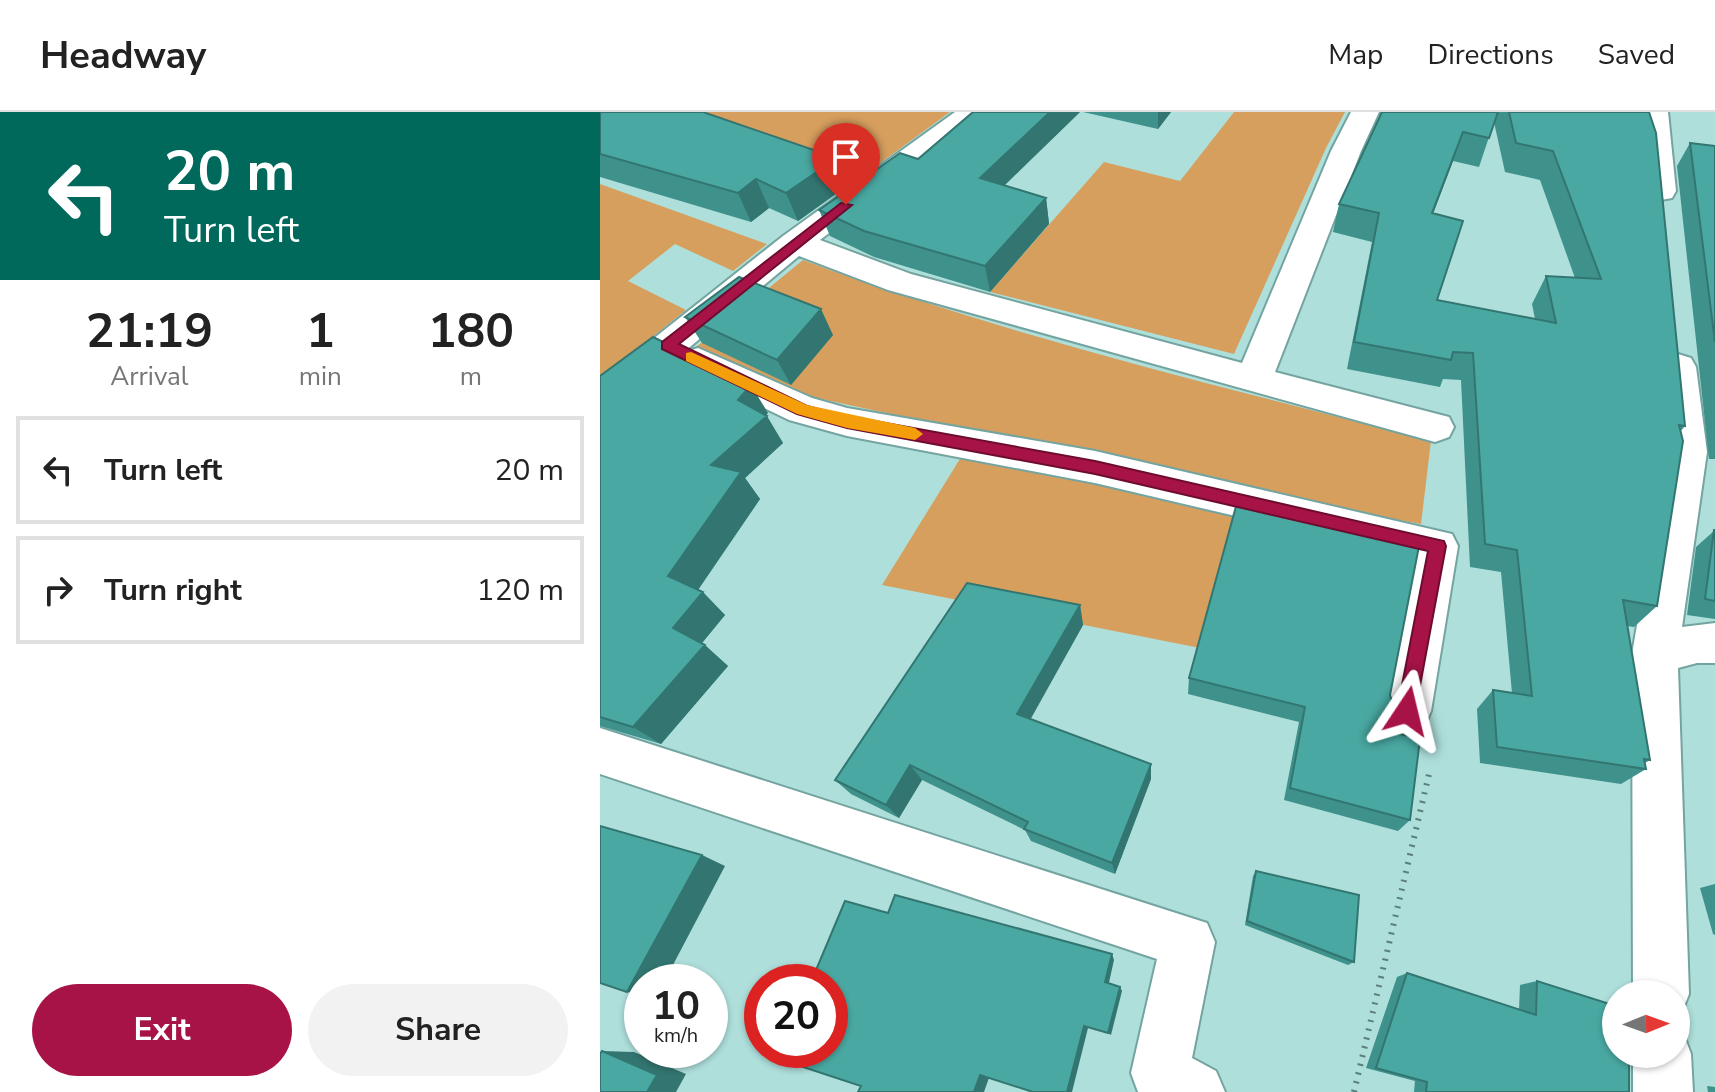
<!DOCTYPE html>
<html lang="en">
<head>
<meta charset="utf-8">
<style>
	body { margin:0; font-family:"Nunito Sans",sans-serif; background:#f2f2f2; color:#222; height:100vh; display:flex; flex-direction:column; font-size:30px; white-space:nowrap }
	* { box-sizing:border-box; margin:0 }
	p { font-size:26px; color:#767676 }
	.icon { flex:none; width:44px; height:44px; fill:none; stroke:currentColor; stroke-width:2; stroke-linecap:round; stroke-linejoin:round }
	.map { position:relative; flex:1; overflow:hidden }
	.side { display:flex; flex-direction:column; background:#fff; width:600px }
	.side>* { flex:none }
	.top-card { background:#00695c; color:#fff; overflow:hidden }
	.needle { width:52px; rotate:89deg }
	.controls { position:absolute; left:1002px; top:868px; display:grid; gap:16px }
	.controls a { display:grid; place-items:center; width:88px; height:88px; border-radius:50%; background:#fff; box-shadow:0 2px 6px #0004; font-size:40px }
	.speed { position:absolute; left:24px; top:852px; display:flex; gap:16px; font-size:40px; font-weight:700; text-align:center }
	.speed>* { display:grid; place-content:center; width:104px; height:104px; border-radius:50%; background:#fff; box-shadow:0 2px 6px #0004; line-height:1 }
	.speed small { font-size:20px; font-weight:400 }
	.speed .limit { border:12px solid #d22; background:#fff; color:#111 }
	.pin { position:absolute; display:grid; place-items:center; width:68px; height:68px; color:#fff; margin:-82px -34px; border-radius:50% 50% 50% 0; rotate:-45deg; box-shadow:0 0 8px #0007 }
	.pin .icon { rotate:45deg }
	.me { position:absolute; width:88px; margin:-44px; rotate:10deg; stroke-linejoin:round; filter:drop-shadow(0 0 6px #0008) }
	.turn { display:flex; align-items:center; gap:28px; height:168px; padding:0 32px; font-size:36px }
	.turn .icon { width:104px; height:104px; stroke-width:2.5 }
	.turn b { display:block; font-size:56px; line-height:68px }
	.eta { display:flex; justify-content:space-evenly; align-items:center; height:136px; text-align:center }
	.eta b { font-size:48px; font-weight:700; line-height:56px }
	.button { display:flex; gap:16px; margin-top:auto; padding:16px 32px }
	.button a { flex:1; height:92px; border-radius:48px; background:#a81347; color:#fff; font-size:32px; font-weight:700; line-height:92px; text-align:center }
	.button a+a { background:#f2f2f2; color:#222 }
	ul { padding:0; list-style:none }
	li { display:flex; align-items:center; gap:24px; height:108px; margin:0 16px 12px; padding:0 16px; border:4px solid #e0e0e0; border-radius:0px }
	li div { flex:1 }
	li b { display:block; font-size:30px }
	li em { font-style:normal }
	header { display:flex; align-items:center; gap:48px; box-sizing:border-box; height:112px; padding:0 40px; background:#fff; border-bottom:2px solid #e0e0e0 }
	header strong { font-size:38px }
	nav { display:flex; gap:44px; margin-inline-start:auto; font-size:28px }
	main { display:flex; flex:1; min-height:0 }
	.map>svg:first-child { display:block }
	.green { fill:#d79f5e }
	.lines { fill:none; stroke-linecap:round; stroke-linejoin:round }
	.minor-casing { stroke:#74a4a0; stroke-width:4 }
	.path { stroke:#5c7f7c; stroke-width:6; stroke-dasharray:2 7; stroke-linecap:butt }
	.minor { fill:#fff; fill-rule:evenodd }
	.wall { fill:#3f918b; fill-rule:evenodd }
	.shaded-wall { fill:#337671 }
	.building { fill:#49a9a2; stroke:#337671; stroke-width:2 }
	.route { fill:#a81347; stroke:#6d0c2e; stroke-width:2 }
	.slow { fill:#f59e0b }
</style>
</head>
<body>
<header>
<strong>Headway</strong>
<nav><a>Map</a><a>Directions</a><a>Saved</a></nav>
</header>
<main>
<section class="side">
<div class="top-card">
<div class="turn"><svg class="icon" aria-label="left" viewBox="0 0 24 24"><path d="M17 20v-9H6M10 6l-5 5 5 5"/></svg><div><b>20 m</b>Turn left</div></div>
</div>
<div class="eta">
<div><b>21:19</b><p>Arrival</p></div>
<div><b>1</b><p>min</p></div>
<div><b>180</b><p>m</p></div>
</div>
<ul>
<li><svg class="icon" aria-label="left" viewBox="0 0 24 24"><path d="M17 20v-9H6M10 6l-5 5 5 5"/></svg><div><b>Turn left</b></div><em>20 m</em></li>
<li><svg class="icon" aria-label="right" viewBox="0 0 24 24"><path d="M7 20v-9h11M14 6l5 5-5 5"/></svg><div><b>Turn right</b></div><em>120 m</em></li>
</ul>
<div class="button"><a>Exit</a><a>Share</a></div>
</section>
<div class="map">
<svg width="1115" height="980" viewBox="0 0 1115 980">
	<rect width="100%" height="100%" fill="#aedfdb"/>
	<!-- green -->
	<path class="green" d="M46,0h304l-97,71z
		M634,0h111l-19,36 -92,206 -244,-62 114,-130 76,19z
		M0,72l167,60 -34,27 -58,-27 -47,37 58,29 -86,69z
		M203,148c204,76 417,126 628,181l-10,83 -92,-16 -522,-112 -24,-7 -88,-41z
		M363,342l275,57 -38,137 -318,-63z"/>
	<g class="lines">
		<!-- minor casing -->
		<g class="minor-casing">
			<path id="minor" d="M355,0h32l-167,128 91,34 331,89 89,-212 20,-39h28l-18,39 -86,221 174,45 5,10 -5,10 -14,5 -547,-152 -89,-34 -186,155 -13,4v-34l183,-145z
				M1040,0h28l8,79 -4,7 -11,2 -11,-2 -4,-7z
				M98,236l114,50 35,10 248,43 357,83 6,12 -27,165 -7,16 -17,6 -17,-6 -7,-16 31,-153 -319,-75 -248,-47 -58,-16 -104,-50 -5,-9 5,-9z
				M1078,242l13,4 5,9 11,85 -25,175 33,-4v40h-18l-19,5 11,326 -8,20 -5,2v-22h-43l-1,-340 35,-202 -7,-85 5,-9z
				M0,616l607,195 8,19 -23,116 24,13 9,21h-87l-7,-19 26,-114 -557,-185z
				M1076,919l7,2 8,21 2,38h-60v-38h43z"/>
		</g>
		<!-- path -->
		<path class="path" d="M754,980l76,-322"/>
		<!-- minor -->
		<use href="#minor" class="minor"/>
	</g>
	<!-- wall -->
	<path class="wall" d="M0,0l237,46 10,28 -49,35 -29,-13 -18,14 -151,-45z
		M480,0l-75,73 41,13 3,26 -59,68 -116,-35 -44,-21 -11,-26 99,-51z
		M483,0h88l-13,17z
		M782,0h267l36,314 -5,6 -23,174 -23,21 -7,-1 23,134 -5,3 1,6 -25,15 -141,-21 -3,-54 16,-19 19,3 -11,-121 -31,-5 -9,-187 -18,-1 -3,8 -93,-18 25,-127 -39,-10 6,-28zM894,10l11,50 35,8 35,98 -29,-2 -14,28 3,15 -98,-19 -4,-86 20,-53 26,6z
		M1090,31l25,3v313h-6l-32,-293z
		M85,205l148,18 -42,50 -89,-42z
		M0,264l168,37 -3,2 18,28 -38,35 15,21 -62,91 27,25 -23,28 26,23 -67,78 -61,-18z
		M1115,418v89l-28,-4 9,-68z
		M480,493l3,20 -53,94 121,45v15l-36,95 -84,-33 -6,-11 -103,-50 -23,38 -48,-24 -16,-14z
		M589,566l201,17 -2,36 22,89 -12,11 -114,-31 15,-78 -111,-28z
		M656,759l98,91 -6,3 -103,-40 8,-49z
		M1115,772v51l-2,-1 -13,-46z
		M807,861l112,37 1,-25 17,-4 92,111h-215l1,-11 -49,-13 31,-91z
		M1107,974l8,1v5h-7z"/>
	<!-- shaded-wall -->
	<path class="shaded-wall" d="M450,0h30l-95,92 -5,-26z
		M558,0h13l-13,17z
		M863,20l-10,29 -31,81 10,-29z
		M237,46l10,28 -49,35 -12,-28z
		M156,67l13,29 -18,14 -13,-29z
		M446,86l3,26 -59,68 -5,-26z
		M221,197l12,26 -42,50 -14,-25z
		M151,273l17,28 -10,11 9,-8 16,27 -38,35 15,21 -69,101 -23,-24 70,-176z
		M103,480l22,23 -28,34 -24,-21z
		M480,493l3,20 -59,106 -7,-17z
		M105,533l23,21 -67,78 -28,-17z
		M551,652v15l-36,95 -3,-11z
		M310,653l12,15 -23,38 -13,-13z
		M102,743l23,11 -61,116h-22v12l-15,-2z
		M512,842l2,6 -6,27 -3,-5z
		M520,875l2,4 -11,44 -3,-2z
		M484,914l4,2 -16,64h-5z
		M2,939l32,1 52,22 -10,18h-29z
		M380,963h10l-6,17h-10z"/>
	<!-- building -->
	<path class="building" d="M0,0h103l134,46 -51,35 -30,-14 -18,14 -138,-39z
		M373,0h77l-70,66 66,20 -61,68 -121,-35 -45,-21 81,-57 18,6z
		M782,0h116l-9,26 -26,-6 -31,81 31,8 -26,79 119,23 -10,-47 55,3 -48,-128 -37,-8 -7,-31h140l7,21 29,293 -6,-1 4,16 -26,165 -34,-6 27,160 -6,-1 2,10 -149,-22 -4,-57 39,6 -15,-146 -32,-6 -12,-191 -20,-1 -2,8 -97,-18 25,-129 -40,-9z
		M1090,31l25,3v196z
		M139,165l82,32 -44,51 -92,-43z
		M53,225l98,48 -13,15 29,16 -56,49 30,7 -73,104 35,16 -30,36 32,17 -72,82 -33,-10v-341z
		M638,387l182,42 -30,154 3,9 -5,27 32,8 -10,81 -120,-32 15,-81 -116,-29z
		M1114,418h1v71l-10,-2z
		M367,471l113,22 -63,109 134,50 -39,99 -88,-34 4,-7 -118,-57 -24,40 -51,-25z
		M0,714l102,29 -75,137 -27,-9z
		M656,759l103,24 -5,67 -107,-41z
		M295,783l217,59 -7,28 15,5 -12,46 -24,-7 -17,66h-34l-53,-17 -6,17h-116l3,-6 -82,-27 3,-9h48v-68h-19l34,-81 43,12z
		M807,861l129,42 1,-34 79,25v48h13v38h-203l1,-10 -51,-14z
		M2,939l55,24 -10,17h-47v-38z"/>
	<!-- route -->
	<path class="route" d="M241,91l11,2 -173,139 128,62 40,10 248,45 349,80 2,5 -32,172 -7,3 -7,-3 -3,-7 31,-160 -333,-77 -248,-46 -50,-14 -135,-65v-7z"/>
	<!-- slow -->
	<path class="slow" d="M91,240l116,53 108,23 8,6 -8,6 -68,-12 -50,-14 -111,-53v-8z"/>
</svg>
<div class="controls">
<a><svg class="needle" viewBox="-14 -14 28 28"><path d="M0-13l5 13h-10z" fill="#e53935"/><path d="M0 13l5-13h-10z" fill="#767676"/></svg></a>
</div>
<div class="speed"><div>10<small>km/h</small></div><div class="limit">20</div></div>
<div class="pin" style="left:246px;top:93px;background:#d93025"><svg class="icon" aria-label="arrive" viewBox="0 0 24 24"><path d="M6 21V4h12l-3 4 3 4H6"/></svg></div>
<svg class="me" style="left:807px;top:599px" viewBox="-20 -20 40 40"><path d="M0-17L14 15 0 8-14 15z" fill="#a81347" stroke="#fff" stroke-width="4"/></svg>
</div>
</main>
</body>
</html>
